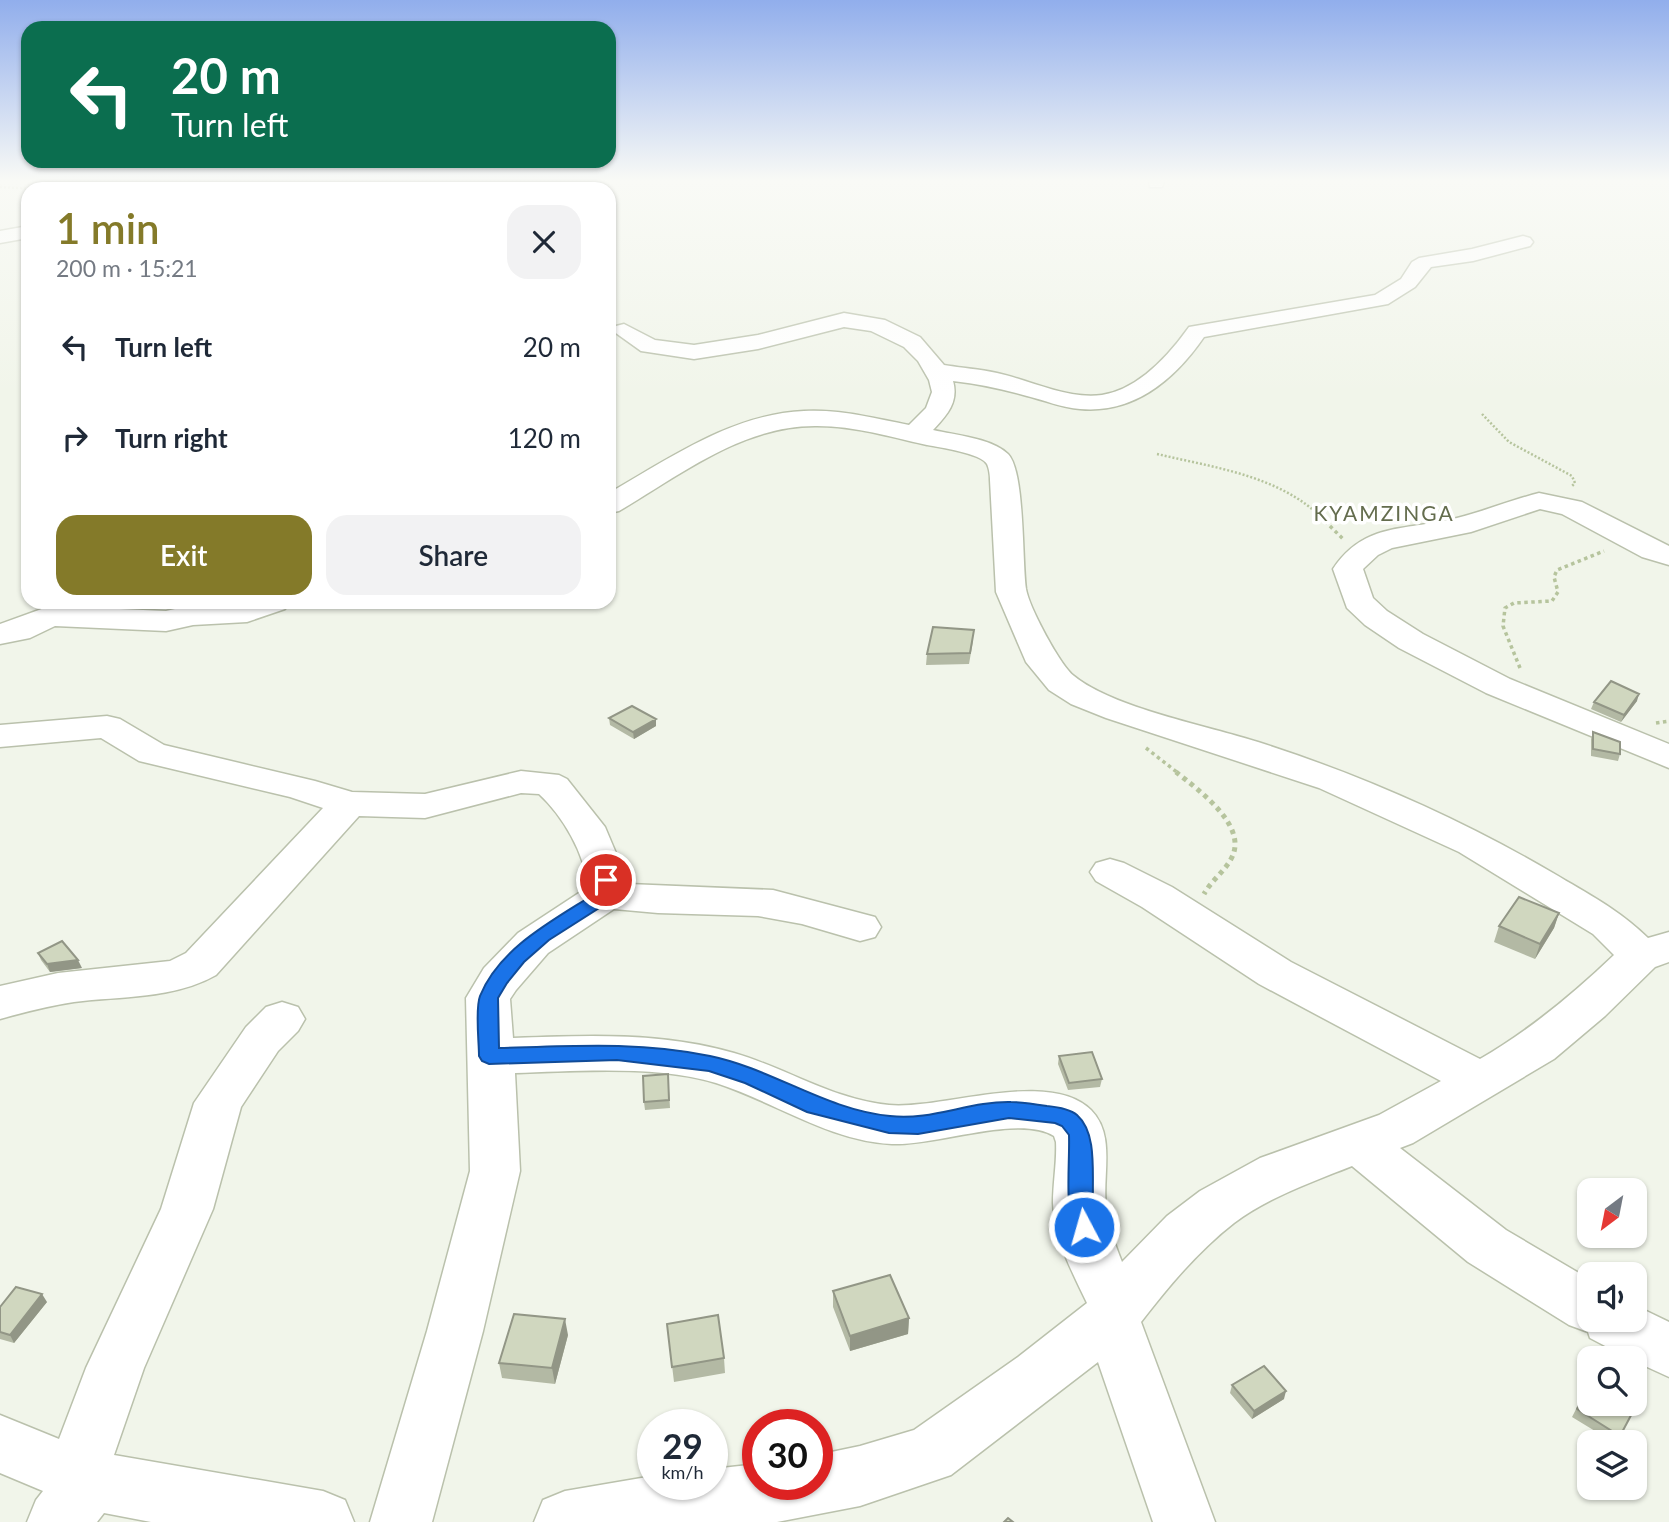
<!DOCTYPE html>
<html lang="en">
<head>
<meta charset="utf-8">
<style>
	body { margin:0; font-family:Lato,sans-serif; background:#f2f2f3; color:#1f2937; height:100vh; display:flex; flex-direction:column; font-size:26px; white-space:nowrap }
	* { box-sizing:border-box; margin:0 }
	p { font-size:23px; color:#747a83 }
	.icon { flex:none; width:38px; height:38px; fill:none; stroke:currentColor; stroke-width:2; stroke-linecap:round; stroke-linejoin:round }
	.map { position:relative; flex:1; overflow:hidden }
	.side { position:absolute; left:21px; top:182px; width:595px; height:427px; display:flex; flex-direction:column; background:#fff; border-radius:21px; box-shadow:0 2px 5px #0004 }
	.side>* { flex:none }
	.top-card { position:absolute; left:21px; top:21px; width:595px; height:147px; border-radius:21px; box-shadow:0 2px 5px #0004; background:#0b6e4f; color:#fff; overflow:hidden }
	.needle { width:46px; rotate:212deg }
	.fabs { position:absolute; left:1577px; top:1178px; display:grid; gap:14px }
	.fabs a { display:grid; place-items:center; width:70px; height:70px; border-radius:14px; background:#fff; box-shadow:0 2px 5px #0004; font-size:35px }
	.speed { position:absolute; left:637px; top:1409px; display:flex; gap:14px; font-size:35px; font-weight:700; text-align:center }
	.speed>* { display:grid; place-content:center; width:91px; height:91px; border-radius:50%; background:#fff; box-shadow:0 2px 5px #0004; line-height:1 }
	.speed small { font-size:18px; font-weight:400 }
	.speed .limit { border:10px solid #d22; background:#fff; color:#111 }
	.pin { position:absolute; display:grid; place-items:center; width:60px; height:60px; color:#fff; margin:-30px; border:4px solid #fff; border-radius:50%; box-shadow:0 2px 7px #0007 }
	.me { position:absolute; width:77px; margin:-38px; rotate:354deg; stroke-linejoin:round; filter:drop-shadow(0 0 5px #0008) }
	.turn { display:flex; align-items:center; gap:24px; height:147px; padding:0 35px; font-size:32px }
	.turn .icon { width:91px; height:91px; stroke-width:2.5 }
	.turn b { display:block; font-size:49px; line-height:60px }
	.round { display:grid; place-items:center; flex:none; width:74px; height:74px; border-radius:21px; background:#f2f2f3 }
	.head { display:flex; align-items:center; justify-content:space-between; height:119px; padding:0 35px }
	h1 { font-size:42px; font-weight:600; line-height:52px; color:#847a29 }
	.button { display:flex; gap:14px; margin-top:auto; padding:14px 35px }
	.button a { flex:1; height:80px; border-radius:21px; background:#847a29; color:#fff; font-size:28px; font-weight:600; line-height:80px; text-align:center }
	.button a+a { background:#f2f2f3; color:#1f2937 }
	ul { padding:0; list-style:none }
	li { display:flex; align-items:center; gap:21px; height:91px; padding:0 35px }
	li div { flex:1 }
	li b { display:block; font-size:26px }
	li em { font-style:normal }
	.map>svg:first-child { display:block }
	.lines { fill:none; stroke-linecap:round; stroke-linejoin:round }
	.minor-casing { stroke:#bac1ac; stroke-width:3 }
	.path-far2 { stroke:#b6c49d; stroke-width:2.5; stroke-dasharray:2 2; stroke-linecap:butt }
	.path-far1 { stroke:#b6c49d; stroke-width:3.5; stroke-dasharray:3.5 3.5; stroke-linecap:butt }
	.path { stroke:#b6c49d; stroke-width:5; stroke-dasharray:4.5 4.5; stroke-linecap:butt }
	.minor { fill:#fff; fill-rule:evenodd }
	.wall { fill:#b3b9a4 }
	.shaded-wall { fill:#929686 }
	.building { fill:#d0d7bf; stroke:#929686; stroke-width:2 }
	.route { fill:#1a73e8; stroke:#114b97; stroke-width:2 }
	.labels { text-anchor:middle; stroke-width:7; stroke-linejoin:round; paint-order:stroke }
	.far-quarter-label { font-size:21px; letter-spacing:2px; fill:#646d4e; stroke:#fff }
</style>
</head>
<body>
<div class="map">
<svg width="1669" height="1522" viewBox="0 0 1669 1522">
	<rect width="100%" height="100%" fill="#f1f5ea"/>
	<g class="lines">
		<!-- minor casing -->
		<g class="minor-casing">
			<path id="minor" d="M332,180h24c-11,11 -28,9 -44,9l3,-4z
				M1149,180h16l-3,7h-12z
				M28,226v12l-28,5v-12z
				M1523,236l7,2 3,4 -3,4 -57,15 -42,6 -16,20 -27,17 -184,33c-29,42 -70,77 -124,72 -18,-1 -36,-9 -53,-13 -25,-7 -48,-12 -74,-15 6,21 -6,34 -20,49 22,5 58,8 75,24 17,17 14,107 18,135 3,18 34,76 48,87 39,32 134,50 184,66 103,33 201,76 295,131 35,21 65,36 95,65l21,-6v30l-14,5 -50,49 -51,43 -141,84 -13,5 106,82 83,49v41h45v-15l35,17v55l-35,-16v-3h-6l-38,-20 -2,-6 -19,-7 -101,-63 -116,-96c-40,16 -83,31 -118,57 -36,28 -65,63 -93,99l74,200h-62l-55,-160 -147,113 -91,31 -83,16h-243l9,-22 22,-9 88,-15v8h59v-15l46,-5v20h59v-29l43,-9 54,-16 104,-73 69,-54c-15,-31 -33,-65 -34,-100 0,-21 4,-41 3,-61l-2,-6c-34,-22 -119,10 -162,8 -63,-3 -117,-42 -176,-61 -57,-18 -141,-12 -201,-10l5,98 -37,160 -51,191h-62l57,-191 43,-160 -4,-173 18,-30 34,-35 70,-46c-3,-33 -25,-71 -49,-93l-18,-1 -96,25 -66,-2 -143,159c-42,24 -95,21 -142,27 -26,4 -49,10 -74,17v-33l58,-13 112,-12 16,-8 137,-145 -33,-11 -151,-36 -38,-23 -101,9v-22l107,-9 13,3 44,26 151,36 37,11 73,2 96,-23 38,4 8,4 38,48 24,57 144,6 102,27 6,10 -6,10 -15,4 -58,-17 -44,-8 -100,-3 -44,-4 -66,44 -32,37 -6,9 3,39c73,-3 150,-6 221,15 52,15 100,47 155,52 52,5 160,-37 202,5 25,25 11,65 15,97 2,19 9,37 16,55l45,-46 33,-25 60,-33 119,-43 62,-34 -182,-97 -117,-77 -46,-26 -6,-9 6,-9 14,-4 14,4 48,24 119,75 189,97c50,-29 92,-64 134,-104l-21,-21 -134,-82 -140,-64 -213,-70 -35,-14 -22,-14 -23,-28 -30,-70 -6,-112c0,-4 -1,-12 -3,-16 -5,-10 -48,-17 -60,-19 -36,-8 -72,-19 -110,-19 -74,-1 -137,49 -198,85l-10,2v-20c60,-34 123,-79 195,-82 35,-2 70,7 105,14l17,-17 6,-16 -3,-12 -11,-19 -14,-14 -33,-16 -27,-4 -86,22 -64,10 -53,-8 -28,-20 3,-5 8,-2 31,16 39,5 64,-10 86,-22 41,7 35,17 24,28c17,3 36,4 53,8 33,7 71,27 105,22 37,-6 67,-40 87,-68l186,-32 26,-16 11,-17 7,-4 53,-9z
				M1539,493l43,9 87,44v19l-27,-8 -80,-43 -22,-5 -69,23 -79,16 -14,7 -15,14 10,29 14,13 36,23 87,45 159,65v24l-183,-75 -87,-45 -34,-23 -18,-17 -14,-39c32,-48 75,-38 124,-51 28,-7 54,-18 82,-25z
				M245,602h45l-5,7 -38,13 -54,3 -27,6 -111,-5 -25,12 -30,6v-20l50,-18 116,5 27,-6z
				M282,1002l16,5 7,12 -7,12 -20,20 -37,56 -28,102 -69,159 -30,87 209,36 22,9 9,22h-203l-47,-9 -7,9h-70l9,-22 7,-9 -43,-18v-58l59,24 27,-71 75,-159 33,-106 52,-76 20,-20z"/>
		</g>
		<!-- path-far2 -->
		<path class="path-far2" d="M0,187l37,2
			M1482,414l27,28 63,34 3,7 -4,4
			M1157,454c59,14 126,22 169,68"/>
		<!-- path-far1 -->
		<path class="path-far1" d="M1325,521l18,18
			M1520,668l-17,-42 2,-18 9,-5 38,-2 6,-9 -4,-15 3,-7 47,-19
			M1656,723l13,-2
			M1146,748l32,25"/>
		<!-- path -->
		<path class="path" d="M1176,772c21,17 74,54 55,87 -7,13 -20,22 -27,35"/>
		<!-- minor -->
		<use href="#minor" class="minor"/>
	</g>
	<!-- wall -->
	<path class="wall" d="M973,641l-4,23 -43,1 1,-11z
		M1637,701l-16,21 -30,-13 3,-7z
		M609,718l47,1v7l-22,13 -24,-14z
		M1593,732l27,22 -2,7 -27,-5v-17z
		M1559,913l-5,15 -19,31 -41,-17 5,-16z
		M38,953l44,15 -32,4 -9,-12z
		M1059,1056l43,23 -2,8 -32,3 -10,-26z
		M668,1074l2,34 -25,2 -1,-8z
		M833,1291l76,27 -1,16 -58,17 -17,-44z
		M47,1302l-33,41 -14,-4v-32z
		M667,1324l57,34 1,15 -51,9z
		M568,1335l-13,49 -53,-6 -3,-15z
		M1589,1384l48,20 -20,38h-4l-41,-25z
		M1232,1385l52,14 -32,20 -22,-26z"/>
	<!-- shaded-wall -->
	<path class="shaded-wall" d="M1639,694l-2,7 -16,21 3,-7z
		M656,719v7l-22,13 -1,-7z
		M1559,913l-5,15 -19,31 5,-15z
		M78,960l4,8 -32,4 -3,-8z
		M42,1294l5,8 -33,41 -4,-8z
		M909,1318l-1,16 -58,17v-15z
		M565,1319l3,16 -13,49 -3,-16z
		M1286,1391l-2,8 -32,20 2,-8z"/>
	<!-- building -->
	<path class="building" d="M933,627l41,3 -4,23 -43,1z
		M1611,681l28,13 -15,21 -30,-13z
		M632,706l24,13 -23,13 -24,-14z
		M1593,732l27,10v12l-27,-5z
		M1519,897l40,16 -19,31 -41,-18z
		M62,941l16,19 -31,4 -9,-11z
		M1092,1052l10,27 -33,4 -10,-27z
		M668,1074l1,26 -25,2 -1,-26z
		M890,1275l19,43 -59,18 -17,-45z
		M16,1287l26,7 -32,41 -10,-3v-25z
		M514,1314l51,5 -13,49 -53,-5z
		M718,1315l6,43 -52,9 -5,-43z
		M1264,1366l22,25 -32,20 -22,-26z
		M1589,1385v19l45,-1 3,1 -17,32 -43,-27z
		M1008,1518l5,4h-9z"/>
	<!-- sky -->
	<linearGradient id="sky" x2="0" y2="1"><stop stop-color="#91aeec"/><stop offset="0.46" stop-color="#f9faf6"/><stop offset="1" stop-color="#f9faf6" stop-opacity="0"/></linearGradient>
	<rect width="1669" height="393" fill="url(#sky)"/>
	<!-- route -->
	<path class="route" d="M606,874l6,2 5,9 -7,16 -61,39 -25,22 -17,21 -9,15 1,50c70,-2 142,-7 211,8 63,13 116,54 180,60 41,5 80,-15 121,-14 12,0 24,2 36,4 10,1 23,3 30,9 26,23 10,80 19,112l-4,6 -8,3 -8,-3c-12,-25 -6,-68 -7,-98l-7,-9 -7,-3 -46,-5 -91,16 -29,-1 -82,-21 -62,-29 -36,-12 -92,-11 -128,4 -7,-3 -3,-5c0,-15 -4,-47 1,-60 20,-49 74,-76 116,-103l4,-8 -3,-5z"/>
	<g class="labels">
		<!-- far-quarter labels -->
		<g class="far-quarter-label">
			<text x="1384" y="521">KYAMZINGA</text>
		</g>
	</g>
</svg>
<div class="fabs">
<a><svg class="needle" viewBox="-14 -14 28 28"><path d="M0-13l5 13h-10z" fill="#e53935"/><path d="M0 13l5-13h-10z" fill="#747a83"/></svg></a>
<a><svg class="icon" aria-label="sound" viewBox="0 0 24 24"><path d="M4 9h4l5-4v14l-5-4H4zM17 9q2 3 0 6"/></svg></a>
<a><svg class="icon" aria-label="search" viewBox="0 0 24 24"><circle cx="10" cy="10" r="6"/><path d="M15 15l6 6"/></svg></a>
<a><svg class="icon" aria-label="layers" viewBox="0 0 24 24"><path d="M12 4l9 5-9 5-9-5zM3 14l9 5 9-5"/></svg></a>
</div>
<div class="speed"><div>29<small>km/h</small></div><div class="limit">30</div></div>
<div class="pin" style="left:606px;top:880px;background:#d93025"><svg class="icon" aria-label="arrive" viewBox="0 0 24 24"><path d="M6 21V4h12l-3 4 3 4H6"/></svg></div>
<svg class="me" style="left:1084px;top:1227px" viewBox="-20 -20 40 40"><circle r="17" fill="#1a73e8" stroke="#fff" stroke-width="3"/><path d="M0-11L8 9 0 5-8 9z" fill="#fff"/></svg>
<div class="top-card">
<div class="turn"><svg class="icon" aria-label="left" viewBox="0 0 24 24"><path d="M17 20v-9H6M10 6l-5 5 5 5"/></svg><div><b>20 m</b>Turn left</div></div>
</div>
<section class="side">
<div class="head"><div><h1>1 min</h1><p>200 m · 15:21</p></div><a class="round"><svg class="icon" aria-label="close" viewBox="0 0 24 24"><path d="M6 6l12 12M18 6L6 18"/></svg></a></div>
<ul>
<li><svg class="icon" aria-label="left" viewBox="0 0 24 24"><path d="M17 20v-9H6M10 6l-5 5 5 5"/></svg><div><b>Turn left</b></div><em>20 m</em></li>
<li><svg class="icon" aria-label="right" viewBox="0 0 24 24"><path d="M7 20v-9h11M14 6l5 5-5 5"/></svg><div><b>Turn right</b></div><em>120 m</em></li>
</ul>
<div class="button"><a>Exit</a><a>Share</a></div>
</section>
</div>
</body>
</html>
